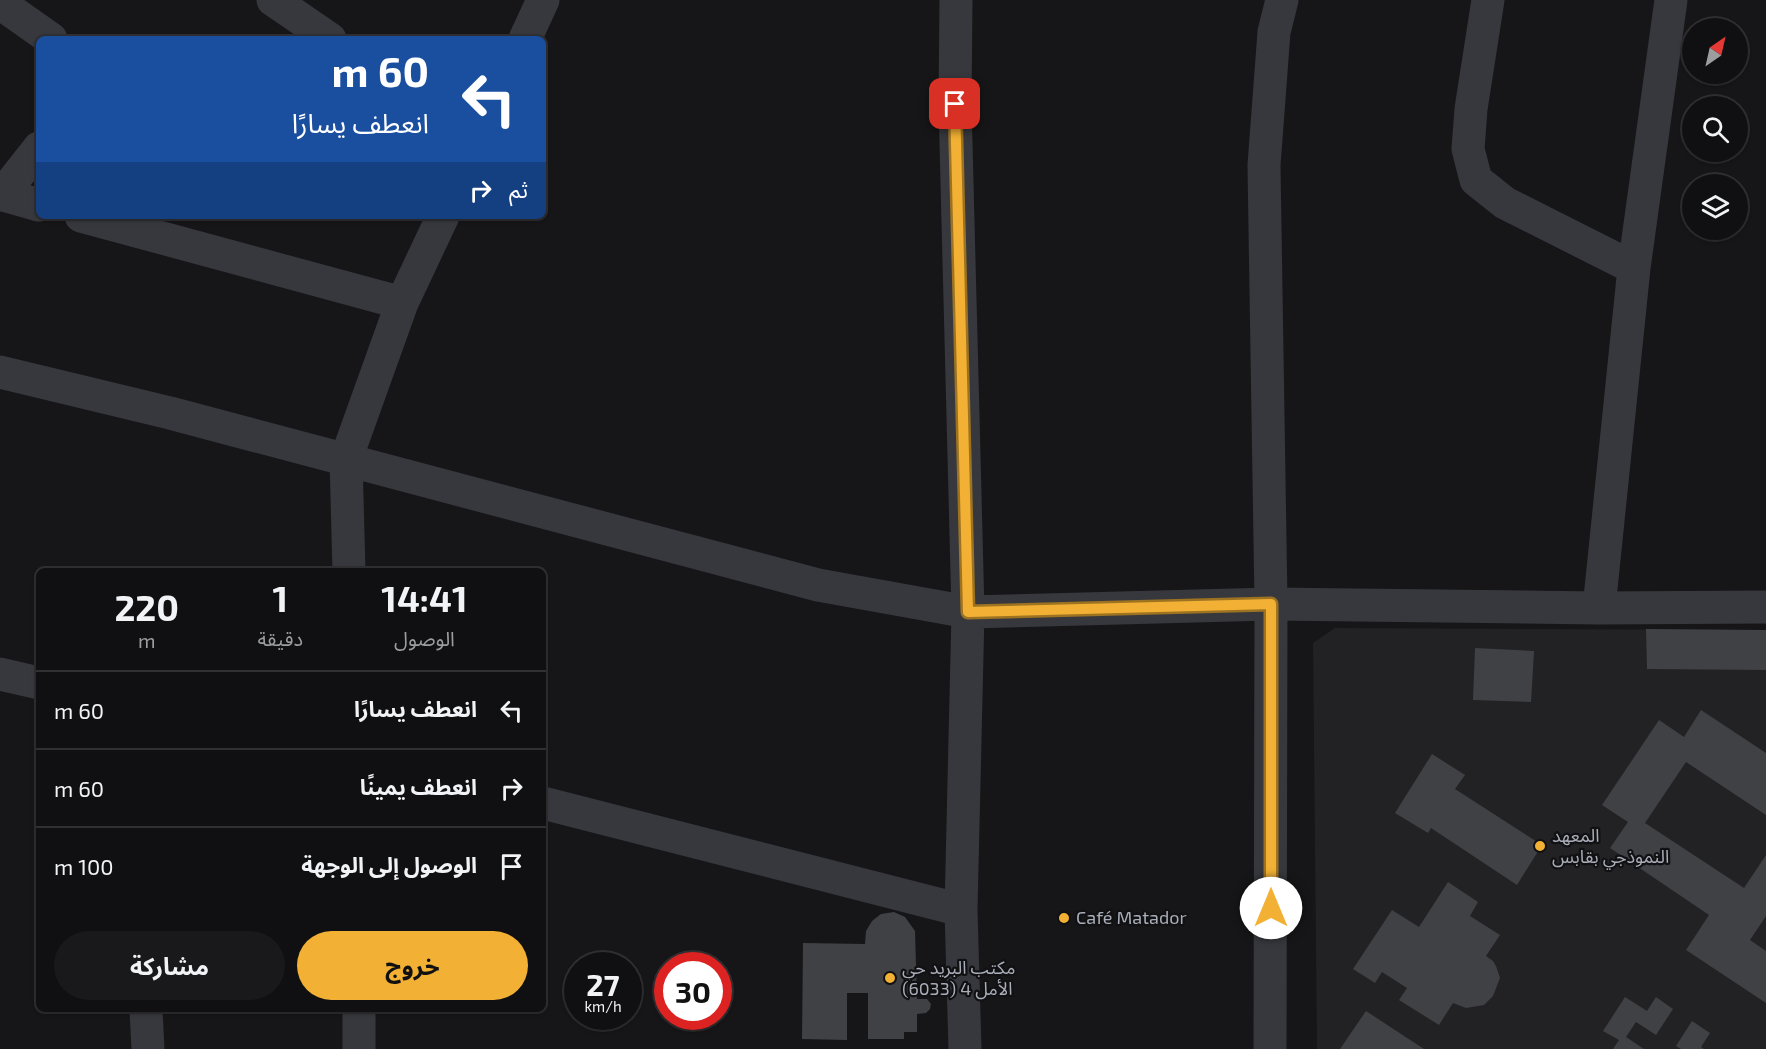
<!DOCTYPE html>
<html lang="ar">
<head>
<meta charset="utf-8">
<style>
	body { margin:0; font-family:"Exo 2","Noto Sans Arabic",sans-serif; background:#19191b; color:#f1f3f6; direction:rtl; height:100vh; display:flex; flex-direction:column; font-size:22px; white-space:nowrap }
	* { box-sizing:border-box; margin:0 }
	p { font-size:20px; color:#9c9d9f }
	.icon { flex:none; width:33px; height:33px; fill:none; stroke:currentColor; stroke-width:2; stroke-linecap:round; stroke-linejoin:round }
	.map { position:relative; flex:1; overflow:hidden; direction:ltr }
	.panel { position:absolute; left:36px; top:568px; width:510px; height:444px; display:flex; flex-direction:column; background:#101012; border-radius:9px; box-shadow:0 2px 4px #0004,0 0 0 2px #303032; direction:rtl }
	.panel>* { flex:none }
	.hud { position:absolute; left:36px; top:36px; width:510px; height:183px; border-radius:9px; box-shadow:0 2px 4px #0004,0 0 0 2px #303032; direction:rtl; background:#1a4fa0; color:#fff; overflow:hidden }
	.needle { width:39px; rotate:34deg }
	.fabs { position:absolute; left:1682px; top:18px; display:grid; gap:12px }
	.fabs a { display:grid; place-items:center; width:66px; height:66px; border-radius:50%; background:#101012; box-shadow:0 2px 4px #0004,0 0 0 2px #303032; font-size:30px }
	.speed { position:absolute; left:564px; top:952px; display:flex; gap:12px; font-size:30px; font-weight:700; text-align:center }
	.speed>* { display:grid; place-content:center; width:78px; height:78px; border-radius:50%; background:#101012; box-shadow:0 2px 4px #0004,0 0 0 2px #303032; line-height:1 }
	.speed small { font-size:15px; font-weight:400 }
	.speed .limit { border:9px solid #d22; background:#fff; color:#111 }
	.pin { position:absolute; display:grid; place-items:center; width:51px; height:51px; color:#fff; margin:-26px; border-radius:12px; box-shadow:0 3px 9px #0006 }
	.me { position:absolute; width:66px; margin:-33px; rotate:0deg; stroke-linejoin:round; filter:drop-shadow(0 0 4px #0008) }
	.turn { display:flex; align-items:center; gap:21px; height:126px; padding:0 18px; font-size:27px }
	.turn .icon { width:78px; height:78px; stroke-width:2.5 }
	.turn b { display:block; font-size:42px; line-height:51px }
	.then { display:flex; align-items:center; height:57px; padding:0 18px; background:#0003; gap:12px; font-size:22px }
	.eta { display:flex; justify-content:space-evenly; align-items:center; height:102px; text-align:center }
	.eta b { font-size:36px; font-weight:700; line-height:42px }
	.primary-button { display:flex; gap:12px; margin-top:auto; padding:12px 18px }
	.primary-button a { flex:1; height:69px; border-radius:36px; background:#f2b134; color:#111; font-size:24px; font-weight:700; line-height:69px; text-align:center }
	.primary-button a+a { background:#19191b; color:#f1f3f6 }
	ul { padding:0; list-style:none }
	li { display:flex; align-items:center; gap:18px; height:78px; padding:0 18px; border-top:2px solid #303032 }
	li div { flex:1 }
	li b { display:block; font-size:22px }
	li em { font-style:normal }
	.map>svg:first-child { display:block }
	.built { fill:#222225 }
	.building { fill:#404145 }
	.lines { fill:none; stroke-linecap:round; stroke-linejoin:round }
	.street { stroke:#37383d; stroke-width:33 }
	.route-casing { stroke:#9d7322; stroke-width:15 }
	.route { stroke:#f2b134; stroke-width:10 }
	.poi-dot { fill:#f2b134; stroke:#111113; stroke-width:2 }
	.labels { text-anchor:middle; stroke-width:4.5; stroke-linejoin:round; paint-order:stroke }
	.poi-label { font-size:18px; fill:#a8adb8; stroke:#111113; text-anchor:start }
</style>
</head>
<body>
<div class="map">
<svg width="1766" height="1049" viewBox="0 0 1766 1049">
	<rect width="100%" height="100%" fill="#161618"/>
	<!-- built -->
	<path class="built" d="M1335,628l431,2v419h-449l-4,-406z"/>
	<!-- building -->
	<path class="building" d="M1646,629l120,1v40l-119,-1z
		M1475,648l59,3 -3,51 -58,-2z
		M1701,710l65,43v62l-80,-53 -41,61 99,65 22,-33v61l-16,24 16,11v52l-80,-53 23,-35 -99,-67 18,-26 -26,-17 57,-85 25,17z
		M1432,754l33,21 -10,14 87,56 -25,40 -86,-57 -3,5 -33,-20z
		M1448,882l30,20 -8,14 30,19 -14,21 7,5 3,5 4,12 -7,18 -9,9 -18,3 -13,-5 -14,22 -40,-25 8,-12 -25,-16 -7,11 -22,-14 39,-59 27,17z
		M894,912l11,5 10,14 2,68h10l4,5 -1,5 -4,4 -9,1v18h-13v7h-36v-46h-21v47l-45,-1 1,-96 62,1 1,-13 6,-10 9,-7z
		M1625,997l22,14 9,-14 17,12 -17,26 -20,-13 -10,15 18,12h-31l6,-9 -16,-9z
		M1366,1011l58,38h-84z
		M1692,1021l18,12 -9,14 3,2h-23l-5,-3z"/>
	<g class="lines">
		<!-- street -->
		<path class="street" d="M273,0l57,39
			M956,0l-1,104 13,508 -7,298 4,139
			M1488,0l-17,109 -3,40 8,31 29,23 129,65
			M0,3l51,36
			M525,39l18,-39
			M0,194l39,11
			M2,195l37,-47
			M81,216l321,87
			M0,372l170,41 648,172 150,27 303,-8 328,4 167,-1
			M349,572l-3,-113 56,-156 41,-87
			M1599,608l35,-340 37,-268
			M0,674l39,9
			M543,803l418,107
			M146,1010l2,39
			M359,1010v39
			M1270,1049l1,-445 -7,-439 10,-133 8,-32"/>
	</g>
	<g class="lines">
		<!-- route casing -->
		<g class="route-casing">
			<path id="route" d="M955,104l13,508 303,-8v304"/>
		</g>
		<!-- route -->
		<use href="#route" class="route"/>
	</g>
	<!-- markers -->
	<g class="poi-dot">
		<circle cx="1540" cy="846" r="6"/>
		<circle cx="1064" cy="918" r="6"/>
		<circle cx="890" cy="978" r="6"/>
	</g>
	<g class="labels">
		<!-- poi labels -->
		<g class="poi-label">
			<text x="1552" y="842">المعهد<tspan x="1552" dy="21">النموذجي بقابس</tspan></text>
			<text x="1076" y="924">Café Matador</text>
			<text x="902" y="974">مكتب البريد حي<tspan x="902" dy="21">الأمل 4 (6033)</tspan></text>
		</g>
	</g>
</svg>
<div class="fabs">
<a><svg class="needle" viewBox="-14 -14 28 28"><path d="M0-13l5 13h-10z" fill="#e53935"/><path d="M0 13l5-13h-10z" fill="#9c9d9f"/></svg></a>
<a><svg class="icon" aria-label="search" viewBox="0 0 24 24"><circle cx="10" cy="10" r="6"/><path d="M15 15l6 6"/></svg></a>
<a><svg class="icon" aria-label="layers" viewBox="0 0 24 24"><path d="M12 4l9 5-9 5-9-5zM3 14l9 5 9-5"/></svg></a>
</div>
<div class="speed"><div>27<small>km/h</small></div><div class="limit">30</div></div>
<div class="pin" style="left:955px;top:104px;background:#d93025"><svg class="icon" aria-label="arrive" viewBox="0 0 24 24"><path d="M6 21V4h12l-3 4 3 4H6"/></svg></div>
<svg class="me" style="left:1271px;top:908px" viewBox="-20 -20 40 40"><circle r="19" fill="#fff"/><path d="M0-13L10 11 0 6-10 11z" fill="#f2b134"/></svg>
<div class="hud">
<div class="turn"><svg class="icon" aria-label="left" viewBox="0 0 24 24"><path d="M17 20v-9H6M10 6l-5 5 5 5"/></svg><div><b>60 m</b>انعطف يسارًا</div></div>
<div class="then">ثم<svg class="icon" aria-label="right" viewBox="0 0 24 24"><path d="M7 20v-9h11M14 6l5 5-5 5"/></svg></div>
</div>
<section class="panel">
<div class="eta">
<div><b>14:41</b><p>الوصول</p></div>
<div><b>1</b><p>دقيقة</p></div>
<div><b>220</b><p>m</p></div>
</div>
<ul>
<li><svg class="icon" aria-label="left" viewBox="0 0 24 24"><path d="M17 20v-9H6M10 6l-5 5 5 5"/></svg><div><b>انعطف يسارًا</b></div><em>60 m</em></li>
<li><svg class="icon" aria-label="right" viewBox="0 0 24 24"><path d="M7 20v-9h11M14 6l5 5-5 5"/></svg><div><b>انعطف يمينًا</b></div><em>60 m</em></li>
<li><svg class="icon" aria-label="arrive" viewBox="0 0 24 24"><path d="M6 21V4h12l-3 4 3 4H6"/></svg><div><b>الوصول إلى الوجهة</b></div><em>100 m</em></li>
</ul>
<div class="primary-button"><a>خروج</a><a>مشاركة</a></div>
</section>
</div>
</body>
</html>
